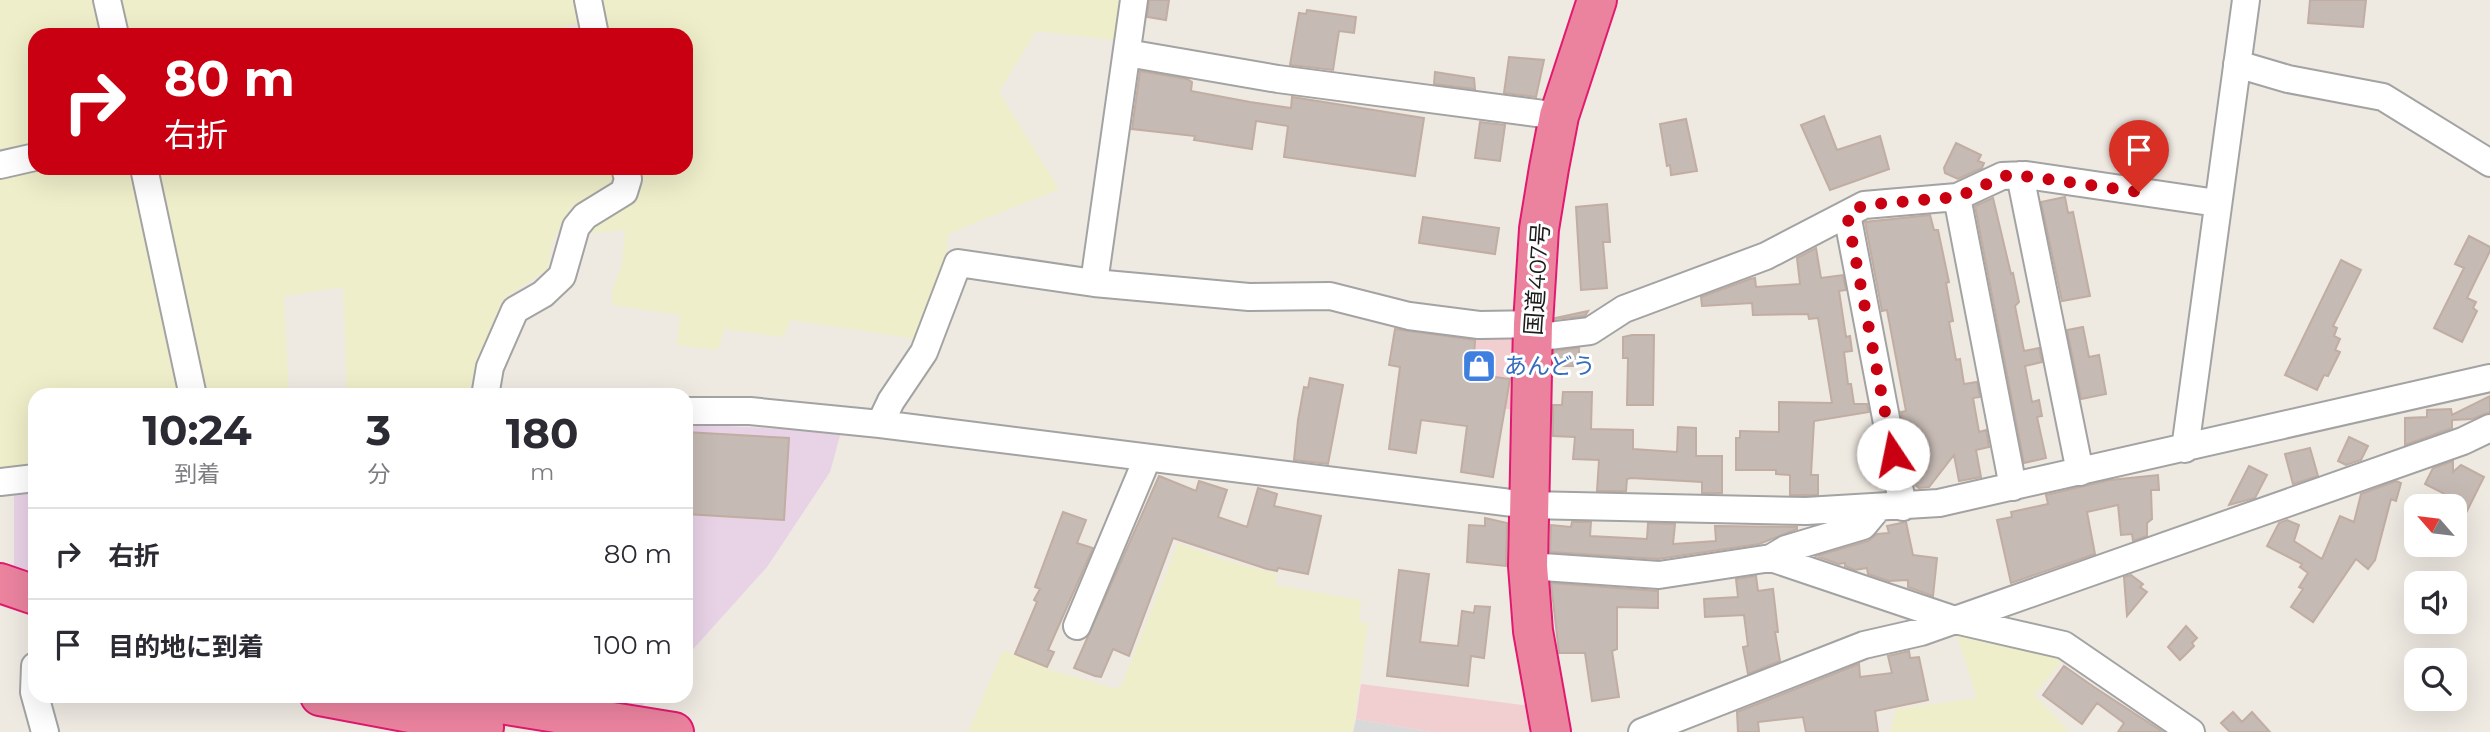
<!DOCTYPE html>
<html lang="ja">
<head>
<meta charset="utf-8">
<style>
	body { margin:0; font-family:Montserrat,"Noto Sans JP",sans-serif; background:#f2f2f3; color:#2b2b33; height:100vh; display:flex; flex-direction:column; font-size:26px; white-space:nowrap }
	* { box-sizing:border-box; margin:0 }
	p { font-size:23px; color:#7c7c81 }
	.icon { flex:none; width:38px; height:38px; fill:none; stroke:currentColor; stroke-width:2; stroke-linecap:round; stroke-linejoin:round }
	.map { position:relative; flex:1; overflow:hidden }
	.sheet { position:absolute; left:28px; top:388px; width:665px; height:315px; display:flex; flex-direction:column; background:#fff; border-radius:21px; box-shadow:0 7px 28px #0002 }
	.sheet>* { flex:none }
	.guide { position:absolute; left:28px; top:28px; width:665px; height:147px; border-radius:21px; box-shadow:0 7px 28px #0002; background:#c80011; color:#fff; overflow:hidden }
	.needle { width:46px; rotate:298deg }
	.buttons { position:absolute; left:2404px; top:494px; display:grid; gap:14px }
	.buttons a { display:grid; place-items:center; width:63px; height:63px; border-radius:14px; background:#fff; box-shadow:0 7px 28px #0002; font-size:35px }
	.pin { position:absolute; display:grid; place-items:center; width:60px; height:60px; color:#fff; margin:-72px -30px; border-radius:50% 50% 50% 0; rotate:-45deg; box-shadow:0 0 7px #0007 }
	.pin .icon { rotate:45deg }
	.me { position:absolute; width:77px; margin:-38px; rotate:349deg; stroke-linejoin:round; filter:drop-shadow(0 0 5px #0008) }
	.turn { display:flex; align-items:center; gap:24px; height:147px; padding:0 21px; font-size:32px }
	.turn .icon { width:91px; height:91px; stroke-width:2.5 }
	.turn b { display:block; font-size:49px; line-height:60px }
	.eta { display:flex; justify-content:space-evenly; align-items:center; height:119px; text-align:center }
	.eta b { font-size:42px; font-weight:700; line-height:49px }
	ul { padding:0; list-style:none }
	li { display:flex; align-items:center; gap:21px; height:91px; padding:0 21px; border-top:2px solid #e1e1e2 }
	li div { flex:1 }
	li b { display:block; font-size:26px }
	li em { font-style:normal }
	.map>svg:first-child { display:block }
	.residential { fill:#dad9d9 }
	.commercial { fill:#f1ced0 }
	.industrial { fill:#e8d2e6 }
	.farmland { fill:#efeeca }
	.building { fill:#c6bab4; stroke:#c1ada2; stroke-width:2 }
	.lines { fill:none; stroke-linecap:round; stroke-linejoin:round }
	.minor-casing { stroke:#a3a3a3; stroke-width:30 }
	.highway-casing { stroke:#e1196f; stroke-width:42 }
	.minor { stroke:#fff; stroke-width:26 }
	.highway { stroke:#eb839f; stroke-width:38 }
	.route { stroke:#c80011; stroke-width:12; stroke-dasharray:0 21.6 }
	.labels { text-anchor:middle; stroke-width:6; stroke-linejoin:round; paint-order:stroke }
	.street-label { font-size:23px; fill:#1c1c1c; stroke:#fff }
	.shop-label { font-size:23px; fill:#366cbe; stroke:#fff; text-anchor:start }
</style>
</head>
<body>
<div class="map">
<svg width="2490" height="732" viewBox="0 0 2490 732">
	<rect width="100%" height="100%" fill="#eee9e1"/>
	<!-- residential -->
	<path class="residential" d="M1356,719l75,13h-78z"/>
	<!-- commercial -->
	<path class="commercial" d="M1447,327l68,4v79l-77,-10z
		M1361,684l168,22v26h-98l-75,-13z"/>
	<!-- industrial -->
	<path class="industrial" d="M686,424l155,8 -11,40 -63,95 -81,90z
		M35,487v86l-21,-7v-77z
		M584,697l66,-1v1l-8,9z"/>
	<!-- farmland -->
	<path class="farmland" d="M0,0h94l8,35h-67v107l-35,7z
		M119,0h460v23l-48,12h-404z
		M600,0h528l-5,41 -87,-10 -37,61 60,97 -111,45 -2,26 -29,79 -126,-19 -8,17 -59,-8 -6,21 -41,-5 3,-30 -68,-10v-14l10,-26 3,-35 -41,4 53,-66h49v-133h-78z
		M35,168h94l51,227 -145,1v69l-35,4v-297z
		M151,168h460l3,13 -2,4 -43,25 -17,33 -4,26 -45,30 -28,68 -7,28h-121l-4,-108 -59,9 5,99 -87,1z
		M1178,543l46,17 53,14 -2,11 86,15 -2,22 9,1 -15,109h-385l35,-82 48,20 65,19 6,-5z
		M1954,626l114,27 -34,42 36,37h-180l6,-23 81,-11z"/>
	<!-- building -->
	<path class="building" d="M1149,0h20l-3,20 -19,-3z
		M2310,0h56l-3,27 -55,-4z
		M1307,10l49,7 -2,16 -15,-2 -6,39 -43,-5 9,-52 7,1z
		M1509,57l35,3 -8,37 -32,-4z
		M1140,71l47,8 5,3 -1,9 59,11 41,6 1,-11 132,21 -9,58 -131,-19 4,-31 -32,-5 -4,28 -58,-9 1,-4 -63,-7z
		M1435,72l39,6 1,11 -41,-5z
		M1824,116l13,34 43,-14 9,33 -59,21 -29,-65z
		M1686,119l11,52 -26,4 -1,-10 -3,1 -7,-42z
		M1480,122l25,3 -5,36 -25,-3z
		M2145,136l20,3 -6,32 -20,-3z
		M1956,143l25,12 -3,6 6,2 -2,5 -24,11 -13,-6 -1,-5z
		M2065,197l3,16 5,-1 17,84 -28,5 -21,-99z
		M1993,198l18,76 2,-1 6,29 -4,4 9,45 15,-3 3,14 -17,4 7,36 7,-2 3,16 -5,1 9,41 -22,5 -49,-257z
		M1607,204l3,38h-7l4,46 -26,2 -5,-83z
		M1930,215l4,15h4l11,52 -3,1 7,38 -4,1 7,38 4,-1 4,25 13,-2 3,15 -7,1 6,34 7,-2 3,17 -13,3 5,27 -22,4 -5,-26 -25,32 -10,1 -4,-3 -14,-73 5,-1 -19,-101 -5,1 -17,-89z
		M1423,217l76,11 -4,26 -76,-11z
		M2469,236l21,11v4l-23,47 9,4 -3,6 4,3 -15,31 -28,-14 30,-60 -9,-4z
		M1816,248l5,30 22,-3 3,15 -7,1 7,46 4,-1 2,15 -8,1 4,32h3l3,20h13l2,8 -55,9 -3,54h7v20h-28v-20l-14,-1v-4h-40v-32h4v-7l39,1v-30l53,1 -14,-85 -9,1 -1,-5 -55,1 -1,-12 -50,3 -1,-9 49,-18 5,-1 1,9 44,-3 -3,-26z
		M2341,260l20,10 -28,56 4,2 -3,8 6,3 -5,11 5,2 -12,24 -4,-1 -7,15 -32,-15z
		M1588,311l-3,5 -30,3v-1z
		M2083,327l6,30 10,-2 7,39 -25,5 -14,-69z
		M1395,329l80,11 -2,34 37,5 -17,98 -32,-5 6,-46 -46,-6 -5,33 -27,-4 11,-82 -11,-2z
		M1632,335h22l-1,70h-26l1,-47h-5v-21z
		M1579,348v15l-6,-1v4h-19v-15z
		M1310,378l33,7 -15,79 -34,-4 4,-40 6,-33 4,1z
		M1563,392h29l-1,37 42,1v19l44,3 1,-25 18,1v28h26v37h-20v-11l-71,-4 -4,1 -1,12h-29l2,-31 -26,-1 2,-22 -22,-1v-31h9z
		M2490,396v16l-18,7 -20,1v8l-47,17v-27l22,-1v-7l24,-1 1,6z
		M686,432l103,6 -5,82 -98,-6z
		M2349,437l19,9 -7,14 -15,5 -8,-4z
		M2310,448l8,28 -25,8 -8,-30z
		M2453,461v11l8,-7 23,12 -19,38 -10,-5v-4l-16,-4 4,-9 -18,-9 8,-16z
		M2249,466l18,9 -12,23 -26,7z
		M2158,475l1,15h-8l1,29 -5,4v13l-14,5 -1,-7 -11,1 -3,-30 -31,7 8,42 -84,29 -14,-63 15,-3 -1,-5 37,-8 -2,-9 64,-15z
		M1159,476l37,15 3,-10 28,9 -9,27 29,10 11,-39 19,6 -3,12 47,10 -13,58 -30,-6 -1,3 -10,-2 -94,-31 -44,118 -16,-7 -12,28 -6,-1 -21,-8z
		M2396,481l5,2 -5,18 -5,-2 -16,61 -7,9 -12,-10 -43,63 -22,-15 12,-18 -4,-2 9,-14 -8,-6 2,-3 -35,-18 12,-23 8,-3 12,5 -5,16 28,18 18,-43 14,6 7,-28z
		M1063,512l23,8 -9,23 16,5 -45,102 6,2 -7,15 -32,-13 22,-52 -3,-2 6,-11 -5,-2z
		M1485,518l22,5 -1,43 -39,-4 2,-37 16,1z
		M1572,522h19l-1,14 57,3 1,-16 27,1 -2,20 43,-3 -1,-15 82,1v2l-38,15 -101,15 -108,-7 1,-27 20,2z
		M1906,522l7,33 24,3 -4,38 -25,-9v-7l-19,1 -21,-7 -1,-6 -12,2 -10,-4v-3l-6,1 -23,-8 52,-15 9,-7 12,-1 -2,-7z
		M1399,570l30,4 -9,68 38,4 4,-35 12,2 1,-7 15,1 -6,51 -13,-2 -3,30 -81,-10z
		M2131,575l12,9 -3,3 7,5 -20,24 -3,-39z
		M1756,576l2,15 15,-2 5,43h-3l5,29 -32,13 -5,-27 5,-1 -4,-31 -39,2 -1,-18 34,-2 -2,-18z
		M1551,583l107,8v17l-41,-1v42l-5,2 7,46 -27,4 -7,-48h-26z
		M2186,626l11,12 -5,5 2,3 -14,14 -12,-13z
		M1909,651l1,7 9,-1 9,43 -53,11 3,21h-72l-3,-15 -45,5 1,10h-21l-1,-20 122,-48 1,13 32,-4 -4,-17z
		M2064,666l30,21 69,45h-45l6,-9 -27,-20 -15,21 -39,-29z
		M2233,712l9,10 10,-10 18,20h-40l-9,-9z"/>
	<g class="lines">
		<!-- minor casing -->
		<g class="minor-casing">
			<path id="minor" d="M107,0l8,35
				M588,0l7,35
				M1127,53l151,26 281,37
				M2237,64l51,15 95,18 107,66
				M0,165l35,-8
				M144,168l49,228
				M2020,175l60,297
				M1957,197l56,290
				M1847,214l56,293
				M1094,283l40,-283
				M1532,338l58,-7 34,-22 142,-53 98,-51 93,-8 45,-21 24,-1 191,28
				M485,396l5,-29 25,-57 28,-16 19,-18 14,-49 9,-11 39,-24 4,-13 -3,-11
				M686,411h64l130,13 648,81 278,6 133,-8 551,-125
				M880,424l11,-23 33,-49 34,-89 136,20 155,14 81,-1 79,20 70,9 54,-1
				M2185,449l61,-449
				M0,482l35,-4
				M1771,558l15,-9 77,-23 15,-18
				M1528,566l131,9 112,-17 184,62 109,25 127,87
				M1077,626l70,-167
				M35,666l-1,26 11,40
				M1642,732l222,-87 57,-13 542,-191 27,-13"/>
		</g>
		<!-- highway casing -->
		<g class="highway-casing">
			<path id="highway" d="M0,583l35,12
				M320,696l164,31
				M451,696l223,36
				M1551,732l-18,-101 -5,-65 5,-242 6,-95 10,-61 10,-52 38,-116"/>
		</g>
		<!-- minor -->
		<use href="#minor" class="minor"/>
		<!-- highway -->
		<use href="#highway" class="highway"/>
	</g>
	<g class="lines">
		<!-- route -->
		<path class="route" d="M1893,454l-46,-240 17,-9 93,-8 53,-23 129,18"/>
	</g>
	<!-- icons -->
	<defs>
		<g id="shop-square" transform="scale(1.75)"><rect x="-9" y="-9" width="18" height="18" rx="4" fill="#3f7fe0" stroke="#fff"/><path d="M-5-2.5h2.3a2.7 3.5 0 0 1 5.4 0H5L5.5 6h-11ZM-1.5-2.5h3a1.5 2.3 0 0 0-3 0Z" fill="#fff"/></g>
	</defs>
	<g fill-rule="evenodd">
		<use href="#shop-square" x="1479" y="366"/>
	</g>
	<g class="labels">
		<!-- street labels -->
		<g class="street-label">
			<text transform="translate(1537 279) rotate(-86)" y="8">国道407号</text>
		</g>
		<!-- shop labels -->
		<g class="shop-label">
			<text x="1504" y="374">あんどう</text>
		</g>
	</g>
</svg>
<div class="buttons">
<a><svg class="needle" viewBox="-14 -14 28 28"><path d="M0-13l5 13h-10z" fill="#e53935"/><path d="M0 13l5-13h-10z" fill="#7c7c81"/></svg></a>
<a><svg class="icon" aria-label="sound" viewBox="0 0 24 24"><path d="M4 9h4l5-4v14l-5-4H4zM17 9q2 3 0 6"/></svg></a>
<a><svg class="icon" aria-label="search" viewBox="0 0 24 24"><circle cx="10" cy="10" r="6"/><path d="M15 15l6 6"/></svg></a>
</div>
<div class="pin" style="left:2139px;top:192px;background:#d93025"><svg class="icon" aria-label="arrive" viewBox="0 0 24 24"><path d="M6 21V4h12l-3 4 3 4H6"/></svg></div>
<svg class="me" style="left:1893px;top:454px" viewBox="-20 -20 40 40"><circle r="19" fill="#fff"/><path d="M0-13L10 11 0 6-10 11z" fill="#c80011"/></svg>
<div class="guide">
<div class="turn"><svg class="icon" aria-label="right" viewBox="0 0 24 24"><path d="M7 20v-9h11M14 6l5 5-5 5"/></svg><div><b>80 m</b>右折</div></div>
</div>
<section class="sheet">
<div class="eta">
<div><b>10:24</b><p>到着</p></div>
<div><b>3</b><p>分</p></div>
<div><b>180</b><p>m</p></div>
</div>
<ul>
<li><svg class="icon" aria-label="right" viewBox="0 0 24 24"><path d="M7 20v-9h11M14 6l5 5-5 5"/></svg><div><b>右折</b></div><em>80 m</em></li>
<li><svg class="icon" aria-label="arrive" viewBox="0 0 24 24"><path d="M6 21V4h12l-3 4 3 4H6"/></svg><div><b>目的地に到着</b></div><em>100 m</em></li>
</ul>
</section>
</div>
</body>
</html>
